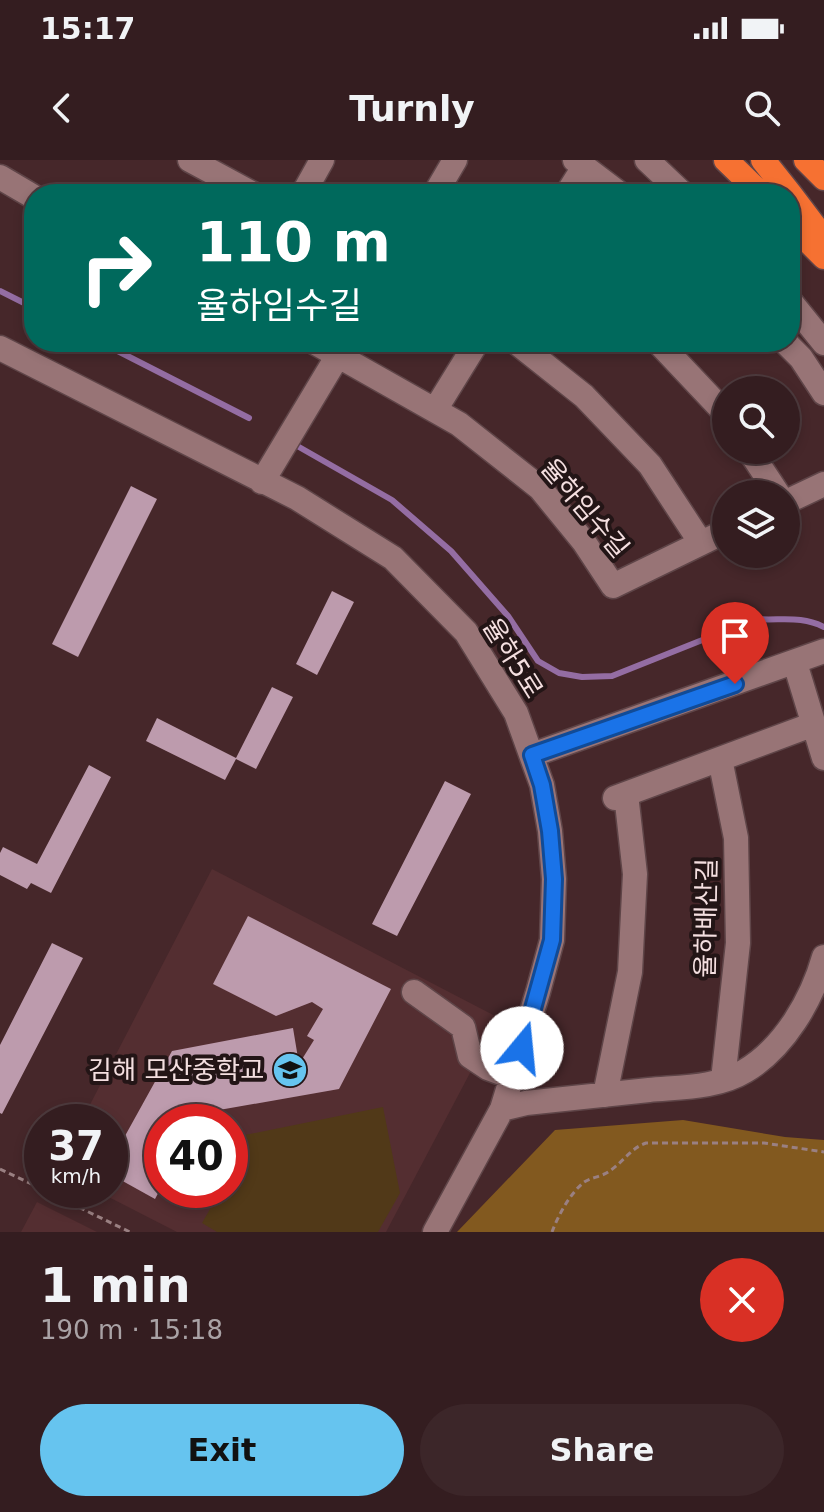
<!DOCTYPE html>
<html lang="en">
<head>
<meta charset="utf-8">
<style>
	body { margin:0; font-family:"DejaVu Sans","Noto Sans KR",sans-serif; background:#3c2629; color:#f1f3f6; height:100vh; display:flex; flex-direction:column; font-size:30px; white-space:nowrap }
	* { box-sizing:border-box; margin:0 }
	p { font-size:26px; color:#a9a2a5 }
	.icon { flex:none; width:44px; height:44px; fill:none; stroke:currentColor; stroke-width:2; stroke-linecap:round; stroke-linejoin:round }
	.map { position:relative; height:1072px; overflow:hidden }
	.details { display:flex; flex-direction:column; background:#341d20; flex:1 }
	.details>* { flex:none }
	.hud { position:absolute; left:24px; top:24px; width:776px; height:168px; border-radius:32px; box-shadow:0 4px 12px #0003,0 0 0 2px #4e3b3e; background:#00695c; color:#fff; overflow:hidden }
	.fabs { position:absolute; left:712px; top:216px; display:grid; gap:16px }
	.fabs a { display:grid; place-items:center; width:88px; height:88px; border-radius:50%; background:#341d20; box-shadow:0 4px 12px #0003,0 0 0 2px #4e3b3e; font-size:40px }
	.speed { position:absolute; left:24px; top:944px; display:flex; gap:16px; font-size:40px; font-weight:700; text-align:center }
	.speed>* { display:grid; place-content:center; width:104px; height:104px; border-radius:50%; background:#341d20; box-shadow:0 4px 12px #0003,0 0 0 2px #4e3b3e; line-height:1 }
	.speed small { font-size:20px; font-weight:400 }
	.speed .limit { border:12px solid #d22; background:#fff; color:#111 }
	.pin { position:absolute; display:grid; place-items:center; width:68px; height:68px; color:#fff; margin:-82px -34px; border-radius:50% 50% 50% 0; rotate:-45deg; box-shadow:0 0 8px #0007 }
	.pin .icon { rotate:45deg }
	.me { position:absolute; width:88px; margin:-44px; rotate:17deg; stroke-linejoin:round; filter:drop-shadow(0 0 6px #0008) }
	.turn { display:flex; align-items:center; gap:28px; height:168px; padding:0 40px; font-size:36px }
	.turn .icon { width:104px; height:104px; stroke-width:2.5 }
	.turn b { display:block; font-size:56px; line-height:68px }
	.round { display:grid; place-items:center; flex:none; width:84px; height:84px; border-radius:42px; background:#3c2629 }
	.headline { display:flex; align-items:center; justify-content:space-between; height:136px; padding:0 40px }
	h1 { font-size:48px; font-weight:700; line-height:60px }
	.button { display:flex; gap:16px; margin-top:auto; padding:16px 40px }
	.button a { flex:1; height:92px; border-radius:48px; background:#66c4ef; color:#111; font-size:32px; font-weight:700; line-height:92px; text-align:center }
	.button a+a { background:#3c2629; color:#f1f3f6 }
	.status { display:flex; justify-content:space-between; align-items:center; height:56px; padding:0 40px; background:#341d20; direction:ltr }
	.status svg { height:22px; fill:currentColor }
	header { display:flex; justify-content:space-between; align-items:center; height:104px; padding:0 40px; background:#341d20; font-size:36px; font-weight:700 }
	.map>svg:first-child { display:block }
	.built { fill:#542e31; fill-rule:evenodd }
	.green { fill:#513918 }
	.forest { fill:#82591f }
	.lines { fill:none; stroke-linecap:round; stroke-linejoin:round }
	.stream { stroke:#946da3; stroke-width:6 }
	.building { fill:#bd9bad }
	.minor-casing { stroke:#5f4548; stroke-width:27 }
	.highway-casing { stroke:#5f4548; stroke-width:27 }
	.path { stroke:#9a8082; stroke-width:3; stroke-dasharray:6 4; stroke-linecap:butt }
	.minor { stroke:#987476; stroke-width:24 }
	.highway { stroke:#f67132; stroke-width:24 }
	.route-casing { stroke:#114b97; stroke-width:20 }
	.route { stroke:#1a73e8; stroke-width:14 }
	.labels { text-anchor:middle; stroke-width:8; stroke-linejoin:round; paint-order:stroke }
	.street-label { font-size:26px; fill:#f4dfe0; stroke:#231516 }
	.poi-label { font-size:26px; fill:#f4dfe0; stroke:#231516; text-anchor:end }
</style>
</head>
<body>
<div class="status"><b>15:17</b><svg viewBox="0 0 49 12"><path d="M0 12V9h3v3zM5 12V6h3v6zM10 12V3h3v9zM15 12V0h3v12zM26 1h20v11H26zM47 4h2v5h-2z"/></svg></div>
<header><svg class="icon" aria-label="back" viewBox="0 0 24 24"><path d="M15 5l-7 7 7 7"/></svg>Turnly<svg class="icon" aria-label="search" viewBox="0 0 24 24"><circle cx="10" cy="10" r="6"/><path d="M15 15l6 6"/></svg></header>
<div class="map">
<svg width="824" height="1072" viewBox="0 0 824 1072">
	<rect width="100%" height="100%" fill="#46272a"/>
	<!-- built -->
	<path class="built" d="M212,709l287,149 -113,214h-209l-82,-42h15v-68h-29zM162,962h68v68h-68z
		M37,1042l60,30h-76z"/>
	<!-- green -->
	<path class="green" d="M383,947l17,86 -22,39h-161l-15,-9 19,-33h9v-52z"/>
	<!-- forest -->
	<path class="forest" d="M683,960l102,17 39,3v92h-367l98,-102z"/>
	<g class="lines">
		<!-- stream -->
		<path class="stream" d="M0,131l34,17
			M100,182l149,76
			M292,283l100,57 59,51 57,65 30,45 21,12 23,4 30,-1 143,-57c25,2 46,-4 69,8"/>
	</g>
	<!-- building -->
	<path class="building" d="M131,326l26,13 -79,158 -26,-13z
		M332,431l22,11 -37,73 -21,-11z
		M272,527l21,10 -37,72 -20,-10 -11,21 -79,-39 11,-23 79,40z
		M89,605l22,12 -60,116 -20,-10 -4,6 -27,-14v-22l3,-6 34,17z
		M445,621l26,13 -74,142 -25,-12z
		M248,756l143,73 -52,100 -137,24 -5,9h-35v64l-7,13 -45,-25v-11l62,-112 121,-23 6,36 15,-24 -7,-4 16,-27 -11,-7 -36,14 -63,-32z
		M52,783l31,15 -81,156 -2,-1v-68z"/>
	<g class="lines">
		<!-- minor casing -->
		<g class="minor-casing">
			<path id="minor" d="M190,0l63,34
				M575,0l45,34
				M647,0l36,34
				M0,17l34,20
				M303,34l19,-34
				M435,34l20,-34
				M567,34l17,-27
				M790,141l34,42
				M314,182l145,82 81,64 44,54 29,44 113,-55
				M516,182l68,54 66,69 51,78
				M658,182l68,72
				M785,182l16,16 23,35
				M0,188l297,150 96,60 73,74 50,81 26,72 8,46 4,48 -2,61 -14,52 -36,117 -67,123
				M435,250l42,-68
				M749,290l29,44
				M262,322l84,-140
				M786,342l38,-18
				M795,503l29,95
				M532,595l292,-104
				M720,599l16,79 2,105 -15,137
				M615,638l199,-74
				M414,832l49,35 7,29 18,12 24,9
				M605,935l25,-123 5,-98 -9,-80
				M502,949l24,-6c41,-4 82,-9 123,-13 31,-3 68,-2 96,-19 39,-23 67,-71 79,-114"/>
		</g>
		<!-- highway casing -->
		<g class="highway-casing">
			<path id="highway" d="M726,0l35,34
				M763,0l27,34
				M806,0l18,18
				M790,34l34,45
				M790,63l34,34"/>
		</g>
		<!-- path -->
		<path class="path" d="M0,1009l42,20
			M43,1030l87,42
			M552,1072c6,-16 17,-37 31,-49 7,-6 20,-6 28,-13 13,-9 20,-22 35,-27h118l60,9"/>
		<!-- minor -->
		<use href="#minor" class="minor"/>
		<!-- highway -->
		<use href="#highway" class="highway"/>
	</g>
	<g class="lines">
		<!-- route casing -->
		<g class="route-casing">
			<path id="route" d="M522,888l30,-108 2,-61 -4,-48 -8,-46 -10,-30 203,-71"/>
		</g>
		<!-- route -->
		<use href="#route" class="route"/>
	</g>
	<!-- icons -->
	<defs>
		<g id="school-disc" transform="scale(1.8)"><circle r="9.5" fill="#66c4ef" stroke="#231516"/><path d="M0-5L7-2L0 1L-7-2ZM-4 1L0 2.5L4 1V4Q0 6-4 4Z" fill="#111"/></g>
	</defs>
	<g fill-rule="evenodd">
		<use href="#school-disc" x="290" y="910"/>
	</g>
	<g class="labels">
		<!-- street labels -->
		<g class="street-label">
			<text transform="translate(585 348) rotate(50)" y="9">율하임수길</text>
			<text transform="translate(513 498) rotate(58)" y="9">율하5로</text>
			<text transform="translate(706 758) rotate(-89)" y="9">율하배산길</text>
		</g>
		<!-- poi labels -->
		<g class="poi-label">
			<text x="264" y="919">김해 모산중학교</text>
		</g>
	</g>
</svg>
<div class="fabs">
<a><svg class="icon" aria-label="search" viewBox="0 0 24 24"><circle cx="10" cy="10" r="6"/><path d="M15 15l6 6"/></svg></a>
<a><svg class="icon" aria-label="layers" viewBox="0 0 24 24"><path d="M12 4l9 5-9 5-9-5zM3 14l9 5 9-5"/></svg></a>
</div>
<div class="speed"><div>37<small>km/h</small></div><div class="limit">40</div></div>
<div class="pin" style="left:735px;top:524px;background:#d93025"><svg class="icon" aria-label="arrive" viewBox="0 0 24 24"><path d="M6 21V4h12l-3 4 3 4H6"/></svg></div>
<svg class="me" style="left:522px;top:888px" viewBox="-20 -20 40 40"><circle r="19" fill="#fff"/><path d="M0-13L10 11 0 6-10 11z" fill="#1a73e8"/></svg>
<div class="hud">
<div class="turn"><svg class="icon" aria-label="right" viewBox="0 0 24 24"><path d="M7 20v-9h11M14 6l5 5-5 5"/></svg><div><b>110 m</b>율하임수길</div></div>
</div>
</div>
<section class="details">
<div class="headline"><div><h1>1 min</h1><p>190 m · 15:18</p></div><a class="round" style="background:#d93025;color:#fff"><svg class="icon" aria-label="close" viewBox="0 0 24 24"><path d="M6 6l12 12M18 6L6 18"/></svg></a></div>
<div class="button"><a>Exit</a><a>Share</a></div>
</section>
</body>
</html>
